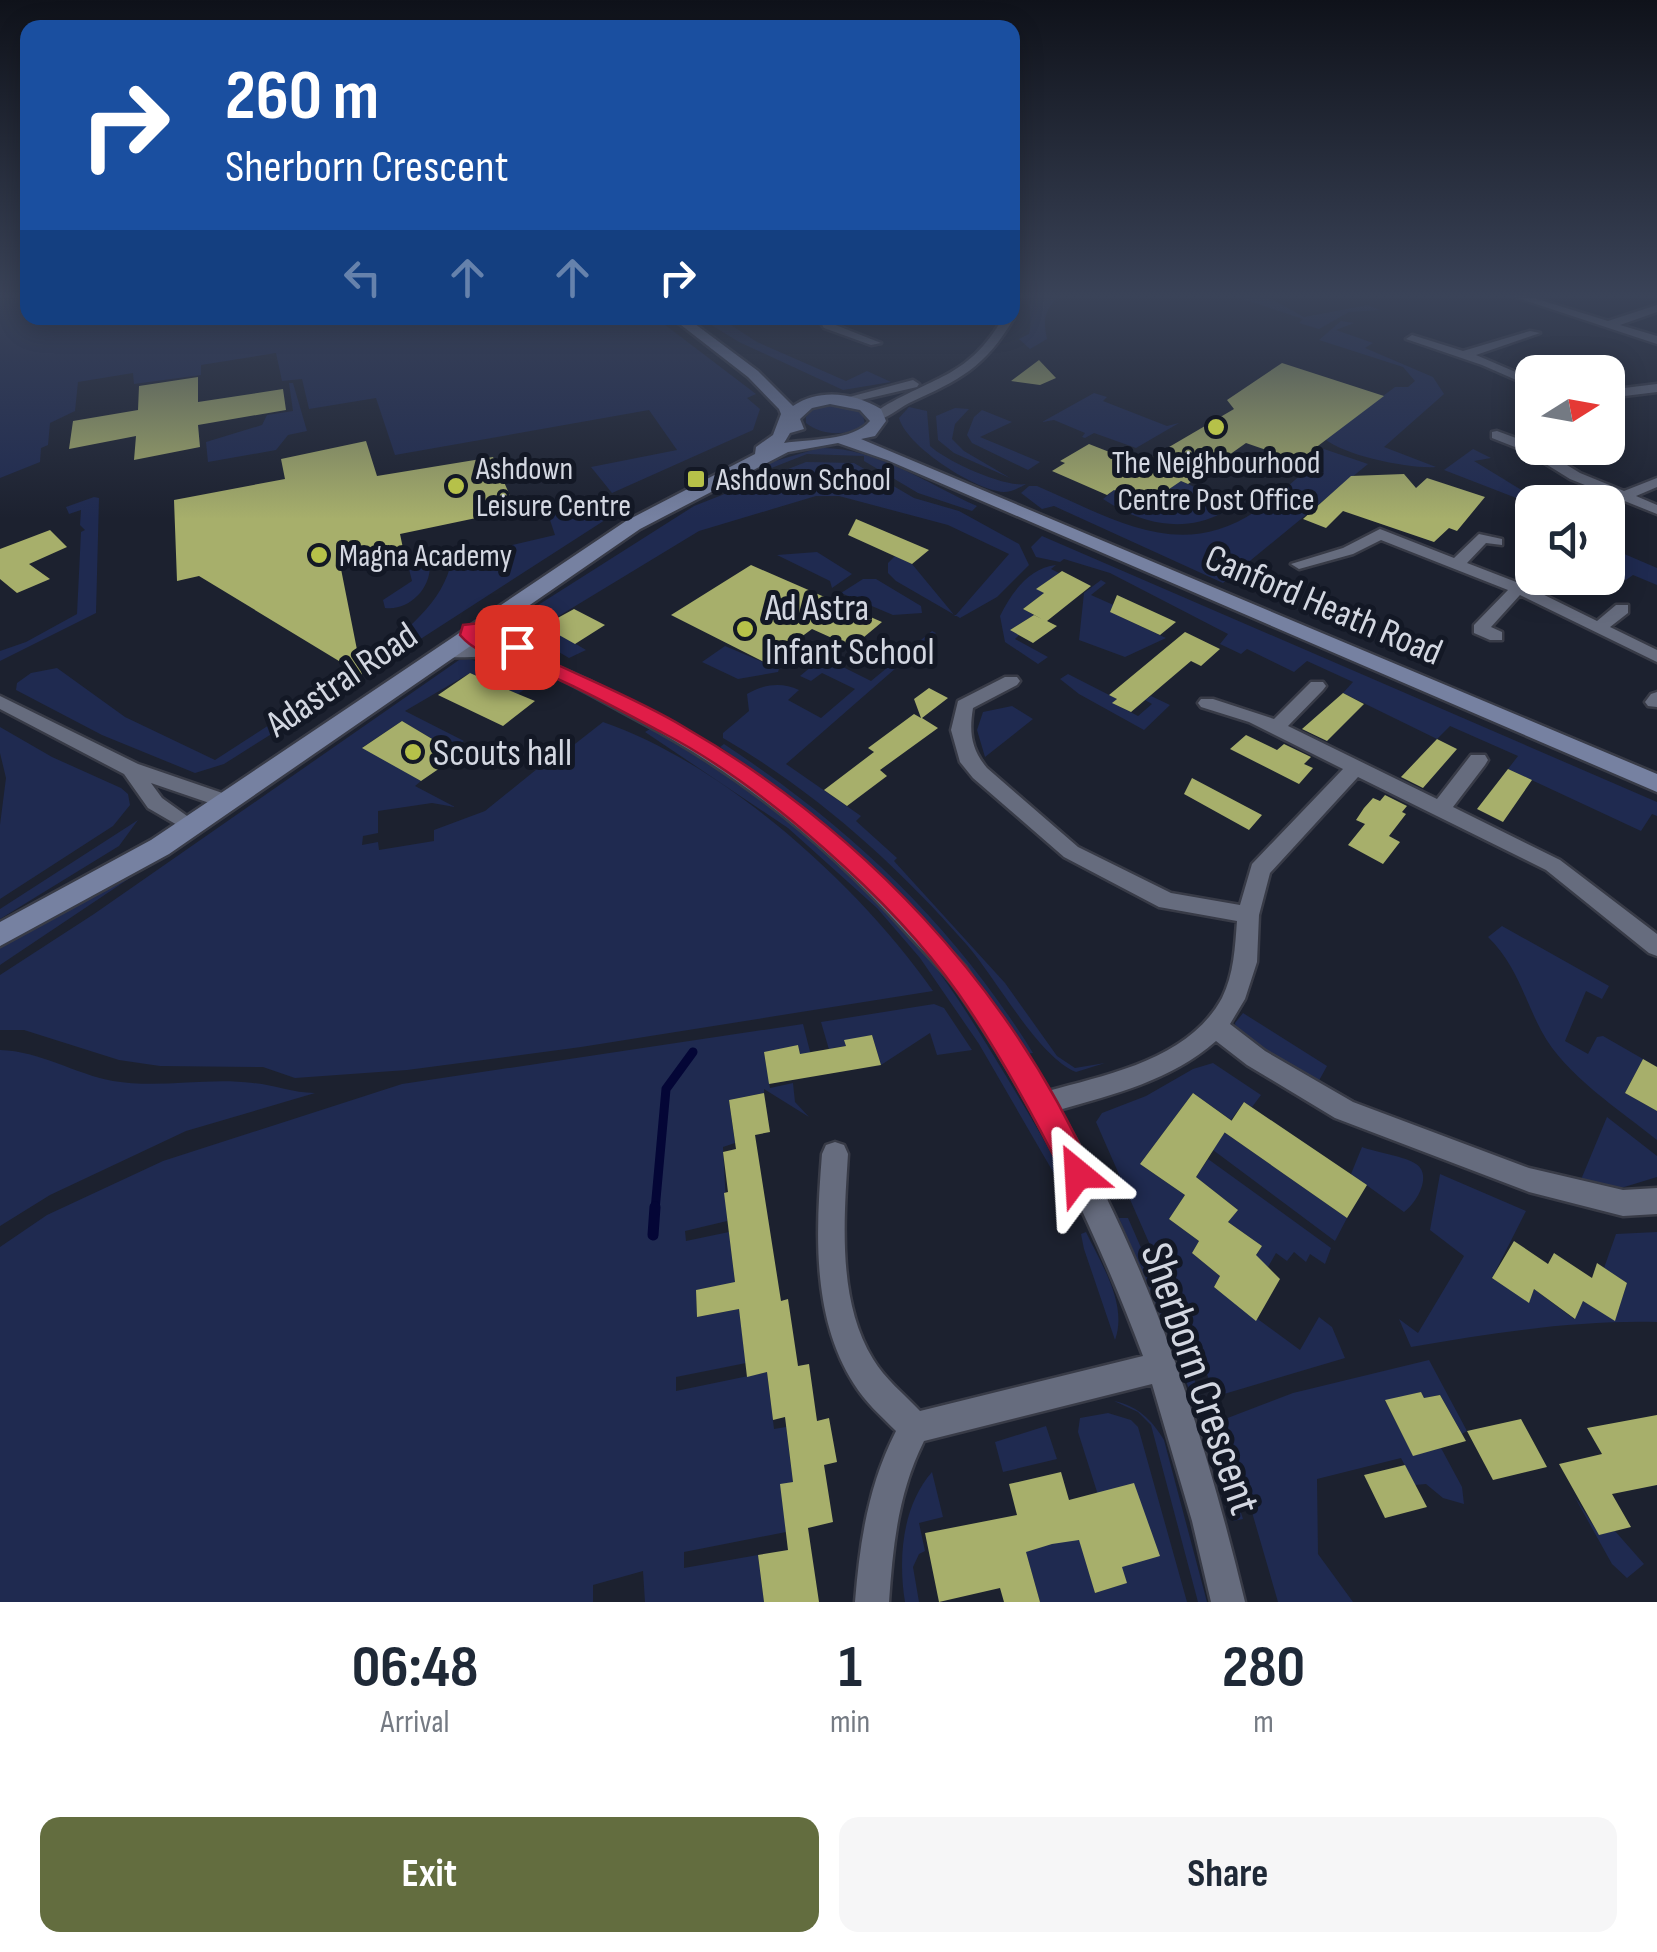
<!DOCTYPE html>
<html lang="en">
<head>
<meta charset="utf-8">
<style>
	body { margin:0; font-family:"Sofia Sans Condensed",sans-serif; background:#f6f6f7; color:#1f2937; height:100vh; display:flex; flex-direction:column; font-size:38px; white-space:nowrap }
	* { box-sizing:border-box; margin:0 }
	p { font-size:32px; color:#747a83 }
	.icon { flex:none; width:55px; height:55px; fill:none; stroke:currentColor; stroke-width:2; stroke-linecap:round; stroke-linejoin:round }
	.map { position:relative; height:1602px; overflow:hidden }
	.sheet { display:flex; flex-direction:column; background:#fff; flex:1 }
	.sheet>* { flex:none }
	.banner { position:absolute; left:20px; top:20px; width:1000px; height:305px; border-radius:20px; box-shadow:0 5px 25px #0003; background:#1a4fa0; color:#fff; overflow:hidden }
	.needle { width:65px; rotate:79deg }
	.fabs { position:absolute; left:1515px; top:355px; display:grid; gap:20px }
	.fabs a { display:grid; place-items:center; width:110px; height:110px; border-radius:20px; background:#fff; box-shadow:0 5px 25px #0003; font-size:50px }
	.pin { position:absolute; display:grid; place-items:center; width:85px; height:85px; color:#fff; margin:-42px; border-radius:20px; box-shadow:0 5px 15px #0006 }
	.me { position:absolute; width:110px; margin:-55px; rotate:333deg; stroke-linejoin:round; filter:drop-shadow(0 0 8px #0008) }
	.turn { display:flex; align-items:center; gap:35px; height:210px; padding:0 40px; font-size:45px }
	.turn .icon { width:130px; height:130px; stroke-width:2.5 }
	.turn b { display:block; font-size:70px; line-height:85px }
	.lanes { display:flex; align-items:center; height:95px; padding:0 40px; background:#0003; justify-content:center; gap:50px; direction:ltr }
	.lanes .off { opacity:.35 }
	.eta { display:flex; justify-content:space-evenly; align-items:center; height:170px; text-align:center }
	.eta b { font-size:60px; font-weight:700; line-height:70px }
	.cta { display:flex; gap:20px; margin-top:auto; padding:20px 40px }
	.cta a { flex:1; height:115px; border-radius:20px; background:#636d3f; color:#fff; font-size:40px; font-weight:700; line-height:115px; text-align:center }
	.cta a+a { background:#f6f6f7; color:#1f2937 }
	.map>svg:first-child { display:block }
	.green { fill:#1f2a50 }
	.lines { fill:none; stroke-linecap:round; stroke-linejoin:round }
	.stream-far1 { stroke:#040636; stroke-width:9 }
	.stream { stroke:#040636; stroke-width:11 }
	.building { fill:#a7af6b }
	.street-casing { stroke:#383b47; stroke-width:5 }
	.secondary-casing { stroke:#383b47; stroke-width:5 }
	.street { fill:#666c7e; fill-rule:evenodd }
	.secondary { fill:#7681a1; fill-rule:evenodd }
	.route { fill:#e11d48; stroke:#92132f; stroke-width:2.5; fill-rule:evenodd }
	.poi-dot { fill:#b6c149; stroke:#131825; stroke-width:4 }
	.labels { text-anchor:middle; stroke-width:10; stroke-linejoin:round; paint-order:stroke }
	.far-poi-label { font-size:32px; fill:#d3d7e1; stroke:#131825; text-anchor:start }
	.street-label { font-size:38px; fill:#d3d7e1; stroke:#131825 }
	.poi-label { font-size:38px; fill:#d3d7e1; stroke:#131825; text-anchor:start }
	.near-street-label { font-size:45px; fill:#d3d7e1; stroke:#131825 }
</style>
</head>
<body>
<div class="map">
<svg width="1657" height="1602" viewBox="0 0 1657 1602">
	<rect width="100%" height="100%" fill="#1c212f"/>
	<!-- green -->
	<path class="green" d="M0,295h27l1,23h628l100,76 -9,4 13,11 -7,21 -141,63 -21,-26 86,-17 -28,-40 -254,45 -19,-57 -67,11 -7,-30 -20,2 -6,-28 -75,12v10l-67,9 -1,-11 -55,9 -3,29 -25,12 -2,22 -7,3 -1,14 -40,16z
		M1029,295h31c-16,16 -17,24 -13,44l-17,10 -11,-10 10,-5c3,-10 0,-27 0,-39z
		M1240,295h24l40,22 64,-12 12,5 -31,2 -30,17 -20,-6 4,-4 -66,-22z
		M700,318h20l37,24 89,39 21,-10 24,11 -48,8 -104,-48z
		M1341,321l13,2 -18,7 37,13 -8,5 68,29 11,17 -60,53 52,20c-26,2 -91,-11 -111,-28l70,-52h13l7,-6 -12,-14 -84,-27z
		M289,383h4l14,48 -19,4 -12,15 -68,12 -2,-20 56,-17 5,-10 26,-4z
		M1094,393l13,4 -4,4 64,25 12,-3 -43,25 -42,-15 -9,5 -3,-1 3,-4 -31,-13 -12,2z
		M835,405l27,7 3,12c-18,13 -42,12 -59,-1v-6l8,-8z
		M909,407l18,4 3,35c16,15 75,42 96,38 -9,5 -18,10 -29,7 -29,-6 -90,-45 -98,-73z
		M955,408l14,1 -14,15 -3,15 12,12 46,27 -56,-25 -16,-13 -2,-24z
		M982,410l30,12 -32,15 60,25 -12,8 -56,-27 -5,-8 7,-18z
		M819,448c54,-2 109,36 158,58l-5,5 -54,-18 -54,-32v-5l-57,-2 -38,15 -7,-4z
		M1324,449l44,15 -145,119 -169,-77 -12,3 -21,-16 8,-7h8c75,32 142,77 219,25 17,-11 33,-26 48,-39l-7,-4z
		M1473,449l18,9 -17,3 67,41 -9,2 -88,-34z
		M806,462l48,1 60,35 45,13 60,33 10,21 -32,32 -37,21 -64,-37 -8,-8v-10l7,-7 17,8 43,52 54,-62 -61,-29 -109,-29h-23l-117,35 -155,94 42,25 -17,8 -53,-31v-6l8,-7 170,-108z
		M1181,481l41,18 3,7 -3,7c-40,21 -83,10 -119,-14l11,-9z
		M628,496l5,6 -245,158 -11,-6c34,-28 72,-57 76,-103l5,-2 4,8 93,-22 -7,-21z
		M94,497l5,1 -3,115 -96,48v-10l26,-9 51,-28 4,-82 4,-2 -5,-5 1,-15 -12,4 -3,-7z
		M1042,536l615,266v14l-5,-2 -11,17 -133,-62 10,-13 -68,-30 -13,13 -94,-46 10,-11 -46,-21 -13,11 -47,-23 -6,5 -21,-10 8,-10 -118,-61 -46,-14 -4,3 -24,-5 -5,-10z
		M1608,547l49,21v17l-24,-10 -7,5 -18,-9z
		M425,550c16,27 -11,62 -40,58l-2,-8 29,-19 -5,-20z
		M817,552l35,22 -20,14 -2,-7 -53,-26z
		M1056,565l-5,4 8,4 -22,16 7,4 -21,16 11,6 -24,15 9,5 -4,4 33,18 -10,7 -33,-22 -5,-26c11,-23 29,-48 56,-51z
		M863,579h13l45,27 1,7 -29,2 -52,-22z
		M1101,580l5,3 -15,12 36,16 -6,6 45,21 -41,19 -46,-17 5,-47z
		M932,631l4,2 -150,131 75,52 -5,5 41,37 -3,3 111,122 52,73 18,12 30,-5 -29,9c-38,-15 -80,-94 -109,-127 -72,-82 -150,-152 -244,-207v-5l26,-22 -2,-17c17,-10 35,-12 52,-4l-11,10 33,18 34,-29 -33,-16 -11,8 -11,-5 23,-19 48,24z
		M725,646l54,23 -1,3 -40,7 -36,-17z
		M470,659l62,25 -14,10 -48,-21 -65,38 59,30 -13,9 -49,-29 -39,26 58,34 -6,5 40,21 -23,-4 -54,8v22l-15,3 -1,9 16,-3 1,8 55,-9v-11l51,-19 68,-55 4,2 46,-36c122,42 257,164 330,269l-352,56 -174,23 -112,8 -32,-11 -103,-1 -41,-6 -95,-30h-24v-55l94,-61 365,-254z
		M57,668l68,49 90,43 127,-82 9,6 -127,80 -29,9 -93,-38 -86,-45 1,-7 14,-10z
		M1068,674l49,25 -4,4 25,13 14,-12 -7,-4 6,-4 19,9 -26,25 -65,-36 -19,-15z
		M1012,706l21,13 -48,38 -8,-27 6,-18z
		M0,727l52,30 69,31 7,6 2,11 -17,21 -113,73v-74l6,-47 -6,-25z
		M650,729c103,57 203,132 276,226 30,38 55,80 80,121 25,42 51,83 69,128l-7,2 -12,-29 -77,-133 -59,-86 -43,-50 -89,-80 -143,-96z
		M724,744c126,83 229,180 309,309l-8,1c-77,-131 -182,-221 -305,-307z
		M138,820l-19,26 -119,73v-10z
		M209,825l-209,140v-19z
		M1502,926l107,60 -7,13 -16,-8 -21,50 23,13 9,-17 6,-1 40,23 -18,34 32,18v29c-36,-29 -93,-66 -115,-108 -18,-33 -25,-67 -54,-95z
		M934,1004l10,4 28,42 -35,5 -7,-22 -49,32 -9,-30 -27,6 1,5 -13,2 -3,5 -9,-31z
		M1243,1013l84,53 -11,20 -80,-55 -1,-8z
		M803,1024l13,51 -11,1 -7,-31 -34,8 6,35 23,-5 2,19 14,15 -45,-28v4l-35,7 6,43 -12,4 4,74 -42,10 1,10 43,-9 6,51 -39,7 1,27 42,-8 7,54 -70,14v14l91,-19 7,57 12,-2 7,55 -12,3 5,47 -102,20v16l74,-13 6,47h-119l-2,-31 -50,14v17h-593v-355l47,-32 116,-54 239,-77z
		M0,1050c40,1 75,24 113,31 47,8 93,-4 140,2 22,2 39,10 62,10l-129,38 -136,64 -50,31z
		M1213,1063l48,32 -9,12 -8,-5 -13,18 -38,-27 -53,71 45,31 -16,24 30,22 -7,12 28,23 -6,11 86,63 19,-33 13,10 13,31 -121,36 -7,-1 -5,-7 -116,-264 6,-9 44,-17 47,-27z
		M1607,1117l50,39v21l-36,11 -41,-6z
		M1224,1132l123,86 -12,23 -122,-91z
		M1362,1147c13,5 45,10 54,17 17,11 0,40 -12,48l-53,-38z
		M1208,1159l123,89 -6,16 -15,-10 -4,8 -12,-10 -7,9 -11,-8 -8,14 -13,-10 7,-11 -34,-24 9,-13 -41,-32z
		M1440,1174l86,37 -34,67 37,24 5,-13 40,30 9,-18 32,19 12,-37 -23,-15 12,-34 41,-2v90c-81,-2 -166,11 -246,25l-12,-28 19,14 46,-77 -34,-26z
		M1119,1218h9c44,99 82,198 115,301l-10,2 -54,-161z
		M1086,1232c15,32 42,72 29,108l-31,-91 -3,-15z
		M1429,1360l38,71 -5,3 -22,-39 -16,3 -3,-6 -36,9 28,54 28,-7 21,39 2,17 -21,-6 -17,-14 -11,1 -14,-27 -84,21 1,75 35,48h-75l-53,-183 68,-26z
		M1114,1401c24,5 38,19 50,39l43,162h-9l-47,-177 -13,-13z
		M1108,1413l23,7 7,7 49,175h-147l-15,-53 55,-13 15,57 31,-10 -48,-151 2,-14z
		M1046,1426l11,33 -54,13 -8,-30z
		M932,1472l11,45 -24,6 6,28 -6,3 -6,13 6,35h-14c-7,-43 -3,-96 27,-130z
		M1573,1494l26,40 16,-3 29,33 -17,14 -15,-14z"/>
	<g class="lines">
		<!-- stream-far1 -->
		<path class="stream-far1" d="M655,1210l11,-121 27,-37"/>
		<!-- stream -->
		<path class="stream" d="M653,1235l2,-28"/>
	</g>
	<!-- building -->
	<path class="building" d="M1039,360l17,18 -16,7 -29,-4z
		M1282,363l102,33 -86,65 -52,-18 -58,41 -7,-3 -34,23 -33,-14 -7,5 -55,-24 13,-8 -5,-2 29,-17 51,20 94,-55 -7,-9z
		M198,377v25l85,-13 3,21 -88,15 2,22 -66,13 2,-24 -67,13 4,-28 65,-11 1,-24z
		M366,441l11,35 116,-19 18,41 -35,7 5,12 -81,17 4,19 -63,16 21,106 -163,-99 -22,5 -3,-81 111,-21 -4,-20z
		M1404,474l12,14 11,-10 58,19 -28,34 -8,-3 -15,14 -91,-31 -17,17 -23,-9 48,-43z
		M856,519l73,31 -17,14 -64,-29z
		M50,530l17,17 -38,17 21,15 -33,14 -17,-14v-30z
		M751,565l131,57 -30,25 -40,-18 -46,34 -95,-48z
		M1062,571l29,15 -44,35 10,5 -24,17 -23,-13 24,-15 8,4 -19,-10 21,-16 -8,-4z
		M1117,595l59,27 -16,13 -50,-23z
		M574,609l31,16 -30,19 -32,-18z
		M1185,632l35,17 -19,17 -10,-5 -60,51 -19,-9 5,-4 -8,-4z
		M470,673l48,21 17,7 -32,25 -65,-31z
		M929,688l19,10 -26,20 16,10 -58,42 7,6 -40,30 -23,-16 50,-38 -6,-4 46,-34 7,4 -7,-19z
		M1343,693l21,11 -37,37 -25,-12z
		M402,721l57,34 -38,26 -59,-33z
		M1246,735l31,15 7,-6 27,13 -7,7 9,4 -14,16 -69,-35z
		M1437,739l20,10 -34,39 -22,-11z
		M1508,769l24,11 -29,42 -26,-13z
		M1192,778l70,37 -13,15 -65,-36z
		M1385,795l22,11 -5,6 4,2 -17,22 11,6 -17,22 -35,-19 17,-21 -9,-4 8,-12 9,-10 7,3z
		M872,1035l9,30 -112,19 -5,-32 34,-7 2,9 46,-8 -2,-6z
		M1643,1059l14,8v44l-32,-18z
		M764,1093l6,39 -15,3 26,166 7,-2 10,67 11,-2 8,57 12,-3 8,44 -13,3 9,57 -25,6 11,74h-55l-6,-47 30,-5 -8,-66 13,-2 -8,-65 -12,3 -6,-48 -20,5 -8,-68 -42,8 -1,-27 39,-8 -11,-89 4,-1 -5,-40 13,-3 -7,-49z
		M1193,1093l39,28 -36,56 42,33 -10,12 34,24 -6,9 24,24 -24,42 -42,-34 6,-11 -28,-23 7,-12 -30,-22 16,-24 -45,-31z
		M1244,1102l123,83 -20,33 -123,-86z
		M1514,1241l34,23 6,-11 38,25 5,-15 30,20 -12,38 -32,-20 -8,18 -41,-30 -5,14 -37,-25z
		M1421,1392l3,6 16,-3 26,46 -53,15 -28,-56z
		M1657,1415v70l-45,9 19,33 -32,8 -40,-71 43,-10 -15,-26z
		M1521,1419l26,48 -54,13 -26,-49z
		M1405,1465l22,42 -42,11 -21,-43z
		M1061,1472l8,28 65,-17 26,73 -38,11 5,16 -32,10 -16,-53 -27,4 -26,8 14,50h-36l-4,-14 -61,14 -14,-69 92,-18 -8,-31z"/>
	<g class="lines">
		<!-- street casing -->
		<g class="street-casing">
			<path id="street" d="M1509,295h15l84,26 49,-16v7l-37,13 37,11v8z
				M1012,316l2,2c-29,50 -55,62 -105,85 -12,6 -22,17 -36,17v-6l10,-7c54,-32 85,-30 120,-89z
				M818,318h11l4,6 48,19 -10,2 -47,-17z
				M1530,331l10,2 -64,22 56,24v8l-50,-22 -76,-26 6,-4 51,16z
				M913,380l6,4 -2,3 -73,17 -6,-4z
				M1657,384v8l-49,6v-8z
				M1497,431l35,13v4h7l41,25 44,18 33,-13v9l-21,9 21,9v9l-87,-35 -45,-28 -33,-13v-6z
				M1380,529l74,29 25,-24 23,5v6l-16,-2 -19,20 57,22 73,36 19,-16h12v8l-18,14 47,23v12l-137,-67 -29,32 11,5v8h-12l-16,-7v-8l34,-35 -127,-50 -28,14 -54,15 -8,-5 52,-16z
				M484,622l22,7 31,28 53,24 124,66 114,83 69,64 68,72 83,125c61,-17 141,-32 174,-93 12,-24 13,-51 15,-77l-78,-14 -95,-50 -91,-79 -13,-16 -9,-32 7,-29 47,-24h12l3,4 -3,4 -44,23c-4,24 -2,41 14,60l91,79 93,46 69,12 12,-41 91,-95 -94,-47 -48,-15 -3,-4 3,-4h12l61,20 37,-37h12l3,4 -3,4 -35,36 149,73 34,-44h14l3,5 -3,5 -32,42 107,53 97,74v22l-8,-3 -103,-83 -188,-93 -88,96 -11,42 -2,47 -12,37 -15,25 35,27 88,51 176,66 94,22 34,-2v26l-34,2 -94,-24 -194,-74 -88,-53 -31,-24c-44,39 -101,53 -157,69 90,151 145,322 186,492h-34l-19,-81 -40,-137 -228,57c-26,52 -31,104 -35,161h-34c5,-61 13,-116 41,-171 -15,-15 -31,-29 -42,-47 -43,-67 -38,-154 -32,-230l4,-9 9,-3 9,3 4,9c-4,65 -11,147 25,205 12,20 31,35 47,52l223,-55c-48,-127 -106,-250 -184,-363 -16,-23 -36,-42 -55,-63 -76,-84 -164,-156 -265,-209 -42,-22 -84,-49 -130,-62 -24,-6 -45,1 -67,-3l-3,-4 3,-4 29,-4 37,5c-10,-9 -24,-13 -32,-22z
				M1657,692v15l-9,-1 -3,-4 6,-8z
				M0,696l138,68 96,33 3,5 -10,7 -76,-26 11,15 39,28 -10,7 -43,-25 -24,-34 -124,-65z"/>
		</g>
		<!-- secondary casing -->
		<g class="secondary-casing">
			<path id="secondary" d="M672,318h15l71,53 35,35c27,-18 61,-13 88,3l5,12 -11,15 -14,3 796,335v18l-770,-332 -49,-17 -50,9 -148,77 -471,325 -169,92v-24l151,-82 475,-319 129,-67 1,-7 17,-12 8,-21 -2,-5 -31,-32zM830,404l30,6 10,11c-17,20 -61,18 -86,22l6,-10 14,-4 -4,-10 12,-11z"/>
		</g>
		<!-- street -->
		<use href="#street" class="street"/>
		<!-- secondary -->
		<use href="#secondary" class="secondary"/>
	</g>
	<!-- sky -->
	<linearGradient id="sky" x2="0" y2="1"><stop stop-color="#0f121a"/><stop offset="0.57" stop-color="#3a4358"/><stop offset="1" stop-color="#3a4358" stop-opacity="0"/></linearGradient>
	<rect width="1657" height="519" fill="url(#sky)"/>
	<!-- route -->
	<path class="route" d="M489,622l35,21 3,4 -6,5 20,5c47,23 98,43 143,70 177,102 326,259 409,447l-4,10 -11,4 -10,-4c-33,-66 -68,-131 -110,-191 -65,-92 -195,-208 -295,-260 -43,-23 -90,-49 -136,-67 -25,-10 -48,-9 -67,-31l3,-10zM481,634h4l20,14z"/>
	<!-- markers -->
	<g class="poi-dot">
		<circle cx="1216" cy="427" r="10"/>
		<rect x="686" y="469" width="20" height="20" rx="5"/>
		<circle cx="456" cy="486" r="10"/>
		<circle cx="319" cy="555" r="10"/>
		<circle cx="745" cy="629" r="10"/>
		<circle cx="413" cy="752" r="10"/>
	</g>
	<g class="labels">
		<!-- far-poi labels -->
		<g class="far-poi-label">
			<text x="1216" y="473" text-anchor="middle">The Neighbourhood<tspan x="1216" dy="37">Centre Post Office</tspan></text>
			<text x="476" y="479">Ashdown<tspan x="476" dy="37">Leisure Centre</tspan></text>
			<text x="716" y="490">Ashdown School</text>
			<text x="339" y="566">Magna Academy</text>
		</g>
		<!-- street labels -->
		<g class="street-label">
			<text transform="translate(1324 604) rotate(23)" y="13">Canford Heath Road</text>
			<text transform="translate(341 679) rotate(-34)" y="13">Adastral Road</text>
		</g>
		<!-- poi labels -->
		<g class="poi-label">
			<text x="765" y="620">Ad Astra<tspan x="765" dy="44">Infant School</tspan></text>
			<text x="433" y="765">Scouts hall</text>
		</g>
		<!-- near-street labels -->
		<g class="near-street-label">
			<text transform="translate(1202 1378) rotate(71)" y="16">Sherborn Crescent</text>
		</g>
	</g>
</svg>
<div class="fabs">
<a><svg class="needle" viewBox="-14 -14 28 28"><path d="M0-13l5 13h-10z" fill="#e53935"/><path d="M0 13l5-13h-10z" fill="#747a83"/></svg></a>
<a><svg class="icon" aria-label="sound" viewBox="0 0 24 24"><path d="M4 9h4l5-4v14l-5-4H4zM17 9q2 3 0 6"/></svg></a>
</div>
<div class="pin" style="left:517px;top:647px;background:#d93025"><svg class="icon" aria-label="arrive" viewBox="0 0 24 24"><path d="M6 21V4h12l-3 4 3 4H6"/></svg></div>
<svg class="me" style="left:1078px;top:1174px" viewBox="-20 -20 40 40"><path d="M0-17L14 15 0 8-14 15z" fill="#e11d48" stroke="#fff" stroke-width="4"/></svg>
<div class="banner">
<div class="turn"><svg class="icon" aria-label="right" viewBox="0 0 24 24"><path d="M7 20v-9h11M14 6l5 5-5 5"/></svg><div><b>260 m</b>Sherborn Crescent</div></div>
<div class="lanes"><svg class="icon off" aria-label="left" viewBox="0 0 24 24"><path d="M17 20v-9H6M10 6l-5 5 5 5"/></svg><svg class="icon off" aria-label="ahead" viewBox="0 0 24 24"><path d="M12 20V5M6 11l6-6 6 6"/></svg><svg class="icon off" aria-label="ahead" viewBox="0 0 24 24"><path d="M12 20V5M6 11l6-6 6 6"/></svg><svg class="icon" aria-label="right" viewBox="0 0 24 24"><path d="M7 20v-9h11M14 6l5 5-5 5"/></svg></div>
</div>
</div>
<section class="sheet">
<div class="eta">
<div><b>06:48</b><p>Arrival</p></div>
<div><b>1</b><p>min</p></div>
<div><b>280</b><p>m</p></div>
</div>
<div class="cta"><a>Exit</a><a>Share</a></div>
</section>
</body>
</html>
